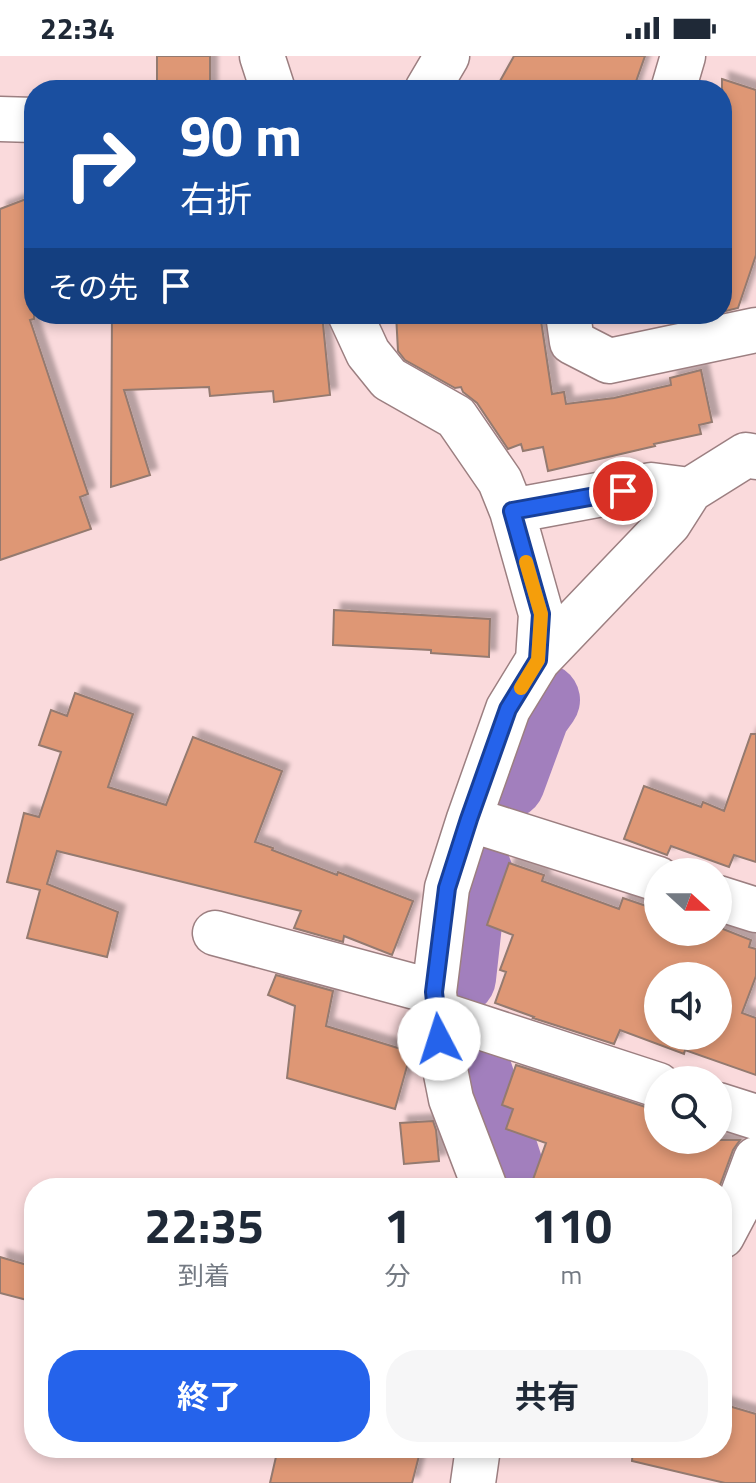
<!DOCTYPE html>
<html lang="ja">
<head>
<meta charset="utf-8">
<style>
	body { margin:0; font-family:"Titillium Web","Noto Sans JP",sans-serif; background:#f6f6f7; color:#1f2937; height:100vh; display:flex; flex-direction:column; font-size:30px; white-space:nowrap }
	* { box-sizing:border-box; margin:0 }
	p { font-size:26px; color:#747a83 }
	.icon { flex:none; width:44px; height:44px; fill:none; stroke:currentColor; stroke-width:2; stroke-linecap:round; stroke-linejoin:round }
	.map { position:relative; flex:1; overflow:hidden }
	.drawer { position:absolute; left:24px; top:1122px; width:708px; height:280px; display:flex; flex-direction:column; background:#fff; border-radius:32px; box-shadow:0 4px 12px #0003 }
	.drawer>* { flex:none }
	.banner { position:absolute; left:24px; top:24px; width:708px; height:244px; border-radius:32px; box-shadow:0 4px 12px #0003; background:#1a4fa0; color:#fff; overflow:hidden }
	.needle { width:52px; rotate:111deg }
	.tools { position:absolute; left:644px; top:802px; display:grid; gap:16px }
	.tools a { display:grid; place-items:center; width:88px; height:88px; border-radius:50%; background:#fff; box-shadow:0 4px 12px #0003; font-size:40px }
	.pin { position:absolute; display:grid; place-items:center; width:68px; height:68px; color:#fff; margin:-34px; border:4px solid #fff; border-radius:50%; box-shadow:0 2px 8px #0007 }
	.me { position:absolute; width:88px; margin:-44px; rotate:355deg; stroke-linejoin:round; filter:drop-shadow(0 0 6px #0008) }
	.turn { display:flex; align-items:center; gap:28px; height:168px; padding:0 24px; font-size:36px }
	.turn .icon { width:104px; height:104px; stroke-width:2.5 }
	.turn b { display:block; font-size:56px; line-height:68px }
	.then { display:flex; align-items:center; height:76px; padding:0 24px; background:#0003; gap:16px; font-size:30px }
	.eta { display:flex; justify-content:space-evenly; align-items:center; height:136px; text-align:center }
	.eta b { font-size:48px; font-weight:700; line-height:56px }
	.button { display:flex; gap:16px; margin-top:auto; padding:16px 24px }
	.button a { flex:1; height:92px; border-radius:32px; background:#2563eb; color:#fff; font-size:32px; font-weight:700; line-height:92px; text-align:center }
	.button a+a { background:#f6f6f7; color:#1f2937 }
	.status { display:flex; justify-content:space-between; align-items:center; height:56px; padding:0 40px; background:#fff; direction:ltr }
	.status svg { height:22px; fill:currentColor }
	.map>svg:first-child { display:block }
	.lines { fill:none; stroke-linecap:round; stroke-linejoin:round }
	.river { stroke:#a27fbd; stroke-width:74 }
	.building { fill:#de9775; stroke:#947a6f; stroke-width:2; fill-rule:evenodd; filter:url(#shadow) }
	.street-casing { stroke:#9c7f81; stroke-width:47 }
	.street { stroke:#fff; stroke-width:44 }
	.route-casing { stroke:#184099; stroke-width:20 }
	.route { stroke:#2563eb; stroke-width:14 }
	.slow { stroke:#f59e0b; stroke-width:14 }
</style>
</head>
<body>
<div class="status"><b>22:34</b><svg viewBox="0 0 49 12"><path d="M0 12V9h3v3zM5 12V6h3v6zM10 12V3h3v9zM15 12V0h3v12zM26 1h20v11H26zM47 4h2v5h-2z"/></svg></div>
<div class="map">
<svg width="756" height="1427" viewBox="0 0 756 1427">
	<defs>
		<filter id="shadow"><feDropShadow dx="7" dy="-7" stdDeviation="2" flood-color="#0004"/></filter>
	</defs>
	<rect width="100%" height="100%" fill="#fadadc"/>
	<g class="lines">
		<!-- river -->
		<path class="river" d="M508,726l25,-68 10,-14
			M459,922l9,-81 8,-24
			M474,1012l39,120"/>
	</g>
	<!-- building -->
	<path class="building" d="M157,0h53v34h-53z
		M514,0h131l-12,34h-138z
		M722,23l34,11v165l-18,53 -16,4z
		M34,140v123l-4,1 58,174 -8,3 11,32 -91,31v-351z
		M112,258h133l1,4 40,-4h36l8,81 -56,7 -1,-11 -63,5 -1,-9 -85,3 26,85 -39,12z
		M396,258h144l12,80 12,-2 2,12 48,-6 57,-13 -1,-7 31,-8 11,52 -13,3 2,9 -47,10 1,2 -107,25 -5,-24 -20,4 -2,-7 -13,5 -31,-46 -14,-11 -2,-5 -6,1 -50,-28 -7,-9z
		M334,554l156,9 -1,38 -58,-4v-3l-98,-5z
		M75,637l58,21 -25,73 58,18 27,-68 89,34 -27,71 18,6 -1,2 65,25 1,-3 75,29 -21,54 -48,-19 -1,6 -49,-14 7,-17 -244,-60 -10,33 71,28 -11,45 -80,-19 13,-48 -33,-8 17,-69 15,4 22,-65 -22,-7 12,-35 16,6z
		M751,678h5v128l-22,-7 -5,12 -58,-21 -4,9 -43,-16 20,-53 57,21 2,-5 21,9z
		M509,807l35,12 -2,6 77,28 4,-11 35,12v22h60v-5l33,13 -2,7 7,2v27l-14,37 14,5v57l-71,-25 -1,4 -64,-24 -6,14 -81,-26 1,-1 -39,-14 11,-31 -6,-2 13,-35 -26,-10zM658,920h60v60h-60z
		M276,919l57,16 -7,35 85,26 -16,57 -108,-31 8,-72 -27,-11z
		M516,1009l142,46v29h82l-7,10 -14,38h-189l16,-45 -40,-14 7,-20 -11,-4z
		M433,1065l3,9 3,31 -35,3 -4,-41z
		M0,1201l34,10 -7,33 -27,-7z
		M722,1348l34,10v69h-31l-93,-22 1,-13h89z
		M278,1392h143l-9,35h-142z"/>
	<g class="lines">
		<!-- street casing -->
		<g class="street-casing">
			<path id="street" d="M262,0l11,34
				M427,34l20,-34
				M673,34l10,-34
				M0,63l34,1
				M350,258l18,39 21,26 67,38 44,64 12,30 29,103 -3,46
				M568,258l4,28 37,19 147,-31
				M512,455l139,-26 39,5
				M469,763l189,60
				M718,842l38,12
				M215,877l219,59
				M437,957l221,72
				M718,1049l38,12
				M485,1132l-34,-89 -12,-60 -5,-47 13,-104 22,-69 39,-110 30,-49 131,-137 21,-33 56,-35 10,2
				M722,1180l18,-34 16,-43
				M473,1427l5,-35"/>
		</g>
		<!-- street -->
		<use href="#street" class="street"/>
	</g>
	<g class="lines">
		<!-- route casing -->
		<g class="route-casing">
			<path id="route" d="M439,983l-5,-47 13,-104 22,-69 39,-110 30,-49 3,-46 -29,-103 111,-20"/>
		</g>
		<!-- route -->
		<use href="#route" class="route"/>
		<!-- slow -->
		<path class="slow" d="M521,632l17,-28 3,-46 -15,-52"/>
	</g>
</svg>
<div class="tools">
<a><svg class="needle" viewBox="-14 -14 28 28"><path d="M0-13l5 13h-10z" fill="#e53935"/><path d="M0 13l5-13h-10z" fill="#747a83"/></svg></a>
<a><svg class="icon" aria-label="sound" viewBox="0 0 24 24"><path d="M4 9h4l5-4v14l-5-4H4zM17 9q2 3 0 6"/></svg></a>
<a><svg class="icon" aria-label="search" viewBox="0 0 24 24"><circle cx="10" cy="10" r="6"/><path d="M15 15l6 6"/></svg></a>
</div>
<div class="pin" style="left:623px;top:435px;background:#d93025"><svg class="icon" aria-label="arrive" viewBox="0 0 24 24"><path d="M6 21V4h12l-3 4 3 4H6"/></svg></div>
<svg class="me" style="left:439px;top:983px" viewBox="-20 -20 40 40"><circle r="19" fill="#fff"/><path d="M0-13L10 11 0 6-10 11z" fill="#2563eb"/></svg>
<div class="banner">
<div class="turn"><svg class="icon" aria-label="right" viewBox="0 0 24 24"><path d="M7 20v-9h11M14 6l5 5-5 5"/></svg><div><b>90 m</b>右折</div></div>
<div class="then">その先<svg class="icon" aria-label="arrive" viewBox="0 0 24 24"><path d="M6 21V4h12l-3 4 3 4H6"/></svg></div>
</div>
<section class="drawer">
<div class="eta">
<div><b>22:35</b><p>到着</p></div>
<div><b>1</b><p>分</p></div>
<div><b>110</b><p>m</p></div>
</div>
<div class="button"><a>終了</a><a>共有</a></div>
</section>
</div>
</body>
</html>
